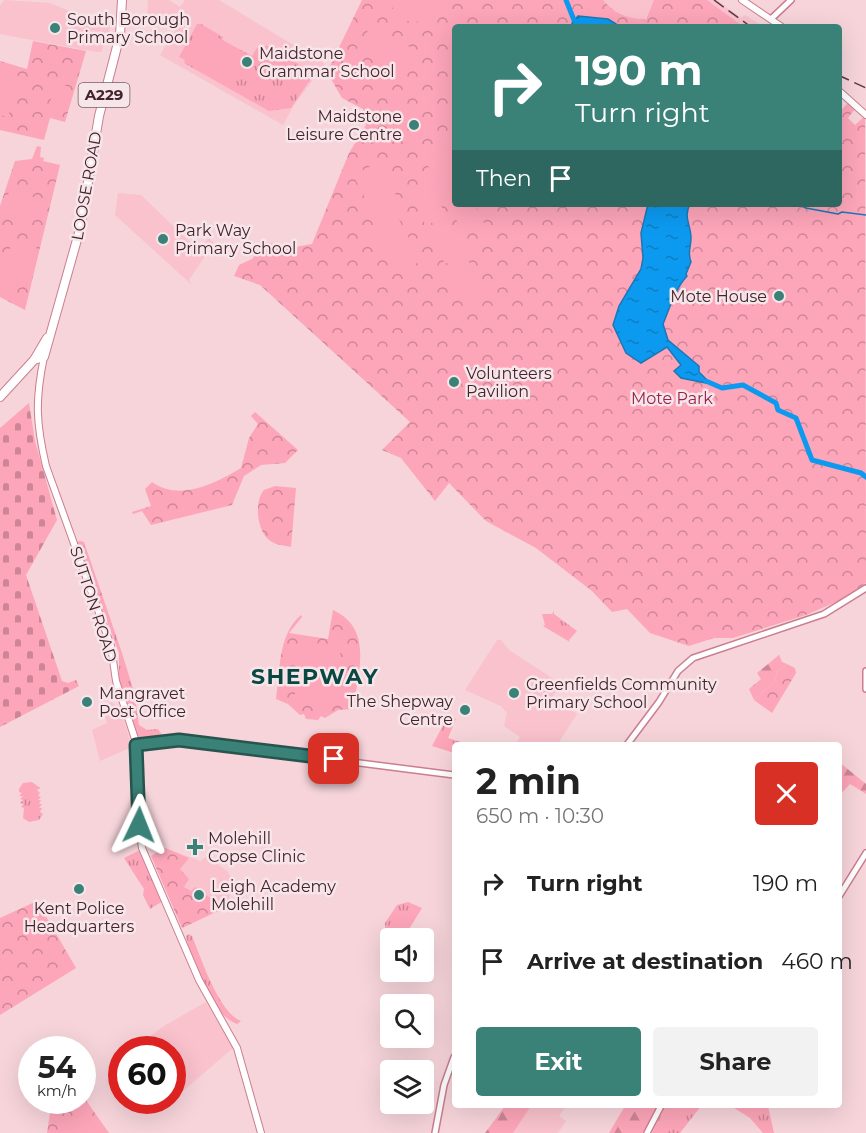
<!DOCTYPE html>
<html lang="en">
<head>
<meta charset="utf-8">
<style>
	body { margin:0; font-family:Montserrat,sans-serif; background:#f2f2f2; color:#222; height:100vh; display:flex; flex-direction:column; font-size:22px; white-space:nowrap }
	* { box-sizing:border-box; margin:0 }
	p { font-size:20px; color:#767676 }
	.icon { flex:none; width:33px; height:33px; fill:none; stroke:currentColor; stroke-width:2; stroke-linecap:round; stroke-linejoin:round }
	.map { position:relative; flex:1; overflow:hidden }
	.drawer { position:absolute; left:452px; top:742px; width:390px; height:366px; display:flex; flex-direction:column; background:#fff; border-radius:6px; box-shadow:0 6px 24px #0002 }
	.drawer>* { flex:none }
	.hud { position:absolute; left:452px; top:24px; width:390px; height:183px; border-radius:6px; box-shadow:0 6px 24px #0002; background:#3a8178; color:#fff; overflow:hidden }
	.fabs { position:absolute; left:380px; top:928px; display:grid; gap:12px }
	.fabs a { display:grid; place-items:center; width:54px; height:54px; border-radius:6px; background:#fff; box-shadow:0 6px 24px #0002; font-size:30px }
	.speed { position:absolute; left:18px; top:1036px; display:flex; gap:12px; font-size:30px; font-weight:700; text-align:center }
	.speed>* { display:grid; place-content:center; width:78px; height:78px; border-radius:50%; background:#fff; box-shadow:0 6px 24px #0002; line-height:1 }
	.speed small { font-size:15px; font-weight:400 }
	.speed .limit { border:9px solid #d22; background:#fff; color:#111 }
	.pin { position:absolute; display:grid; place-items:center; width:51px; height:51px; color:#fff; margin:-26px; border-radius:12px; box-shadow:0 3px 9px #0006 }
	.me { position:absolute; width:66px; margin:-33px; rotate:2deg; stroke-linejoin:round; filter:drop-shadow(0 0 4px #0008) }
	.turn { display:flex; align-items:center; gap:21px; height:126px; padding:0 24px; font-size:27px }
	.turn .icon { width:78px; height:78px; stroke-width:2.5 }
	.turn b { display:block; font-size:42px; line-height:51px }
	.then { display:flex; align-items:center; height:57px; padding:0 24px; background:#0003; gap:12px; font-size:22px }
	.round { display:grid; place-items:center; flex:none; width:63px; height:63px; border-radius:6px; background:#f2f2f2 }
	.overview { display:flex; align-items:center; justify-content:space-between; height:102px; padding:0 24px }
	h1 { font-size:36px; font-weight:700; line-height:45px }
	.button { display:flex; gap:12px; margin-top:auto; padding:12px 24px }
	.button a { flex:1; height:69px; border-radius:6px; background:#3a8178; color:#fff; font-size:24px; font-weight:700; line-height:69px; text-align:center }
	.button a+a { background:#f2f2f2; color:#222 }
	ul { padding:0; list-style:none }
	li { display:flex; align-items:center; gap:18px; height:78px; padding:0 24px }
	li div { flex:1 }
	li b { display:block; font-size:22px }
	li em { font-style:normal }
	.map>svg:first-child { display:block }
	.built { fill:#f9c2cd }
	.grass { fill:url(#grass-tufts) }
	.forest { fill:url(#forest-firs) }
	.cemetery { fill:url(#cemetery-stones) }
	.park { fill:url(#park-crowns) }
	.pitch { fill:#fda5b9 }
	.water { fill:url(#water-ripples); stroke:#1d77b5; stroke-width:1.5 }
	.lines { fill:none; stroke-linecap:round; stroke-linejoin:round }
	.stream { stroke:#1d77b5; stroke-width:1.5 }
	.river { stroke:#0c9af0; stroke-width:5 }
	.secondary-casing { stroke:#cb7e90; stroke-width:8 }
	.primary-casing { stroke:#cb7e90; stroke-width:8 }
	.highway-casing { stroke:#cb7e90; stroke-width:10 }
	.secondary { stroke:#fff; stroke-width:5 }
	.primary { stroke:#fff; stroke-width:6 }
	.highway { stroke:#fff; stroke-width:8 }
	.rail { stroke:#5a3a42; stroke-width:1.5; stroke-dasharray:12 6; stroke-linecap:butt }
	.route-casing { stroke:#26544e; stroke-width:15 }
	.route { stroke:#3a8178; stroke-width:10 }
	.poi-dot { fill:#3a8178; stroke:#f7e6e9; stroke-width:2 }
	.labels { text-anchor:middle; stroke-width:5; stroke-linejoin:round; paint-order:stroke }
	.shield { fill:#f7e6e9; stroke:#7a5e65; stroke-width:1.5 }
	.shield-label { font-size:15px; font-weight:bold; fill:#44242c }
	.poi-label { font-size:16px; fill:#44242c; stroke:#f7e6e9; text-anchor:start }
	.street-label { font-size:16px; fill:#44242c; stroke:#f7e6e9 }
	.park-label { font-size:16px; fill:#98214b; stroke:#f7e6e9 }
	.district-label { font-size:22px; font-weight:bold; letter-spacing:1.5px; fill:#094842; stroke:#f7e6e9 }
</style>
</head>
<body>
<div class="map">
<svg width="866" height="1133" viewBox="0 0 866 1133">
	<defs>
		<pattern id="grass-tufts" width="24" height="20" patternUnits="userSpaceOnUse" patternTransform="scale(1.5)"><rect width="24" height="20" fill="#fda5b9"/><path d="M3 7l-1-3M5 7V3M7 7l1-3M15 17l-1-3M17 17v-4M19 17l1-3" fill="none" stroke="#ce8697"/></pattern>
		<pattern id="forest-firs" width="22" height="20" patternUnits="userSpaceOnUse" patternTransform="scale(1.5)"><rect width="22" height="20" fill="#fda5b9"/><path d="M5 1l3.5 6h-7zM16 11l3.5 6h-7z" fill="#ce8697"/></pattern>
		<pattern id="cemetery-stones" width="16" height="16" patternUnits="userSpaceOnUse" patternTransform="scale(1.5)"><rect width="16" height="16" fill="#fda5b9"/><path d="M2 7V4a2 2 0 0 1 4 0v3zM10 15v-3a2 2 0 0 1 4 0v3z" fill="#ce8697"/></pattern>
		<pattern id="park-crowns" width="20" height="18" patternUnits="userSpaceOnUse" patternTransform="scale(1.5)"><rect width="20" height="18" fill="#fda5b9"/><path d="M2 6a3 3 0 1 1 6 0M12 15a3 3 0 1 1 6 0" fill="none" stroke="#ce8697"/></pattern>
		<pattern id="water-ripples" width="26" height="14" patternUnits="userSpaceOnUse" patternTransform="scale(1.5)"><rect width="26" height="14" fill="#0c9af0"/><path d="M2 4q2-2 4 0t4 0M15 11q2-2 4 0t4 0" fill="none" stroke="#0e7dc3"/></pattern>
	</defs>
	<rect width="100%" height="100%" fill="#f6d4da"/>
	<!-- built -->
	<path class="built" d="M4,0l46,3 29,12 -1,5 32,2 -1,16 4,5 -8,-1 -4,10h-5l-96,-18v-28z
		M148,0h21l11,7 5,-7h34l106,64 -31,41 -11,20 -123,-70 15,-24 -28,-16z
		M603,0h51l-9,19 -10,1 -26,-12z
		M707,0h10l24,18 4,-3 19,12h-20z
		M118,193l23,2 57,55 11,-12 5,5 -25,37 3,5 -77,-70z
		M497,640h4l8,10 43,28 1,5 6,4 -7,10 25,17 -20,31h-42l5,-8 -16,-11 3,-13 -6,-7 -36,-16z
		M111,702l9,6 12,39 -32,14 -8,-31 15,-7 -5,-16z
		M165,848l35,13 7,-5 21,16 4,8 -5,30h-7l-38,18 -31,-72z
		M206,1002l27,46 -50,43 -10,-19 -1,-22h-29l-3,-6 24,-18z
		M531,1106h35l-7,10 7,5 -8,12h-45z"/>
	<!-- grass -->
	<path class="grass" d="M197,24h4l22,13 -1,3 30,16 5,-8 6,3 3,-6 44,26 2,6 -21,31 -22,3 -85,-48 1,-3 -6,-3z
		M80,541l4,1 38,111 12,39 5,33 8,5 11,-1 4,6 -19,4 -6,-3 -18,-57v-26l-42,-111z
		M554,611v3l23,17 -8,9 1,2 -27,-16 2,-1 -3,-11h10z
		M448,716l8,3 -8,19 23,7 -17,1v7l-22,-7z
		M32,782l8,6 -3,2 3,3 -2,3 3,1 -3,3h3l-2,4h3l-3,4h3l-2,4 3,2 -4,6 -10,2 -6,-4 1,-10 -3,-1 3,-3 -4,-1 3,-3 -3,-1 3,-3h-4l3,-3 -3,-1v-3l4,-6z
		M140,850l23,51 -13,8 -7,-14 1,-6 -20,-31z
		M408,902l14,6 -19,31h-11l-7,-7v-9l12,-18z
		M189,934l3,2c9,22 27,77 49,85l-4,3c-26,-10 -41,-57 -50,-82l-1,-6z
		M665,1106h36l-21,27h-28z
		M731,1106h37l6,27h-11l-13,-15z"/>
	<!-- forest -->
	<path class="forest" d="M779,655l3,7 5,2 -10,8 -2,9 -21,19 -5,-11 12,-10 -4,-6z
		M839,762l27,22v10l-16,-10 -11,12z
		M505,1106h26l-18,27h-28z
		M625,1106h34l-14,27h-36z"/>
	<!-- cemetery -->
	<path class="cemetery" d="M29,403l6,38 22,79 -31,55 36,106 6,2 8,-3 3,6 -79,41v-299z"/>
	<!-- park -->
	<path class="park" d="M362,0h241c10,13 27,20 43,19l8,-19h53l37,27h-290v177h384l1,-92 9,-9 7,6 -7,9 7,7 10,-9 1,467 -23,16 -37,16 -73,23h-19l-25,8 -39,-13 -23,-24 -15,3 -20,-21 -56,-43 -50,-27 -37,-38 -14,18 -34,-43 -19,-8 28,-28 -150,-137 -26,-9 5,-11 13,-6 14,-17 24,6 22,-4 37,-91 17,-28 -3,-16 -21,-11 -15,-26z
		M33,41l53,10 -21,71 -15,-4 -6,22 -44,-10v-69l27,8z
		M37,146l4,1 -1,10 4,1 -1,3 17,4 -35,145 -25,-13v-91l15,-45 17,-2z
		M255,412l43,38 -13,13 -24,2 -17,11 -12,29 -81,20 -9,-14 -9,3 -1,-2 19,-6 -6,-17 7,-7c28,20 64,1 89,-14l8,-30 9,-14 -7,-8z
		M275,486l21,2 -5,59c-8,-2 -17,-2 -23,-8 -11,-10 -14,-38 -4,-49z
		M333,610c41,19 25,63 20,99l-15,1 -13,8 -4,-2 -3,4 -12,-1 -2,-5 -4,1 -12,-11 -12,-5c4,-28 2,-65 25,-84l1,2 -13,16 39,6z
		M787,664l8,4 1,5 -24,40 -18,-13 21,-19 2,-9z
		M165,848l24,10 -9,11 9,10 -5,8 7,4 4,-4 24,17 1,6 -38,18 -31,-72z
		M37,901l39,67 -76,47v-97z
		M83,1096l26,37h-62l4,-27 -12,-5h43z"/>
	<!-- pitch -->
	<path class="pitch" d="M389,0h58c-2,8 -9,13 -16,17 -20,11 -34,3 -42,-17z
		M372,24l46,28 -16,26 -46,-28z
		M200,27l50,29 -8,14 -7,-3 -7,13 -44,-25z
		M0,71l19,5 -11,41 -8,-2z
		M55,83l15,4 -8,31 -15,-4z
		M447,148l7,15v26l-11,6 -18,-35z
		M379,162l24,47 -15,9 8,-4 25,47 -25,13 -25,-47 7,-4 -25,-48z
		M428,180l18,35 -20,11 -18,-36z
		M9,191l38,9 -5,19 -37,-9z
		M454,195v9h20l11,21 -21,10 -18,-36z
		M447,217l18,37 -20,10 -19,-36z
		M13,239l24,7 -12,41 -24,-7z
		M466,256l18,36 -21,10 -18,-36z
		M302,641l39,6 -3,24 -40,-5z
		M297,677l39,6 -3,24 -39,-5z
		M80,1109l21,24h-29l-9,-10z"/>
	<!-- water -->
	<path class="water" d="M578,16l30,3 13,8h-48l-1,-4z
		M648,204h42c-7,13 1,21 1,34 0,10 -4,14 0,24l-5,12 1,2c-12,13 -17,31 -24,48l5,16 31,26v6l12,12 -30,-6 -7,-7 7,-6 -14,-18 -26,16 -15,-10 -13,-28 6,-19 22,-37 2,-11 -2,-25z"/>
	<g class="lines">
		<!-- stream -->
		<path class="stream" d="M798,204l8,4 32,6 4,-2 24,3"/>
		<!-- river -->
		<path class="river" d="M566,0l8,20
			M706,381l16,7 21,-3 33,18 2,7 18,8 16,42 49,13 5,4"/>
		<!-- secondary casing -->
		<g class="secondary-casing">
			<path id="secondary" d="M771,19l20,-19
				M866,671v18
				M137,745l42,-5 275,35
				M626,746l33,-44 19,-31 15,-13 131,-44 42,-26
				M838,898l28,-45
				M435,1133l9,-48 10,-28
				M647,1133l14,-27"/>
		</g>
		<!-- primary casing -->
		<g class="primary-casing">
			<path id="primary" d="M742,0l40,27
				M838,90l28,25
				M44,357c-9,43 -8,66 2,109l65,180 5,35 21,64 2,82 3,21 57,132 38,68 24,85"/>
		</g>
		<!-- highway casing -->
		<g class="highway-casing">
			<path id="highway" d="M34,360l10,-3 36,-128 19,-113 21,-81 2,-35
				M0,397l34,-37 13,-22"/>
		</g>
		<!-- secondary -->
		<use href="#secondary" class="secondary"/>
		<!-- primary -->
		<use href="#primary" class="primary"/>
		<!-- highway -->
		<use href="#highway" class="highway"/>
		<!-- rail -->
		<path class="rail" d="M714,0l37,27
			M838,75l28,13"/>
	</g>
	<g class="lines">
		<!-- route casing -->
		<g class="route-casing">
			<path id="route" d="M139,825l-3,-80 43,-5 155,19"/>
		</g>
		<!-- route -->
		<use href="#route" class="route"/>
	</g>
	<!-- markers -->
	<g class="poi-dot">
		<circle cx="55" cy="28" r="6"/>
		<circle cx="247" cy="62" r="6"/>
		<circle cx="414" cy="125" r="6"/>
		<circle cx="163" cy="239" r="6"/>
		<circle cx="779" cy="296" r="6"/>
		<circle cx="454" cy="382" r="6"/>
		<circle cx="514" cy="693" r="6"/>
		<circle cx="87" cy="702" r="6"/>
		<circle cx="465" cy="710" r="6"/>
		<path d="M192 838h6v6h6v6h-6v6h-6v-6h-6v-6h6z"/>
		<circle cx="79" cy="889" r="6"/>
		<circle cx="199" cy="895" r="6"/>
	</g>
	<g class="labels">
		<!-- shield labels -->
		<rect class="shield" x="78.5" y="83" width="51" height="24" rx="4.5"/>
		<g class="shield-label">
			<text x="104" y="100">A229</text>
		</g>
		<!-- poi labels -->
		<g class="poi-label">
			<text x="67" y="25">South Borough<tspan x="67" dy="18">Primary School</tspan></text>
			<text x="259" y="59">Maidstone<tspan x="259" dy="18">Grammar School</tspan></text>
			<text x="402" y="122" text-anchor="end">Maidstone<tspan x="402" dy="18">Leisure Centre</tspan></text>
			<text x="175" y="236">Park Way<tspan x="175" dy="18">Primary School</tspan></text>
			<text x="767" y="302" text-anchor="end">Mote House</text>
			<text x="466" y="379">Volunteers<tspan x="466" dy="18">Pavilion</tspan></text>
			<text x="526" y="690">Greenfields Community<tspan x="526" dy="18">Primary School</tspan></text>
			<text x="99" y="699">Mangravet<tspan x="99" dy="18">Post Office</tspan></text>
			<text x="453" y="707" text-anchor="end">The Shepway<tspan x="453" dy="18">Centre</tspan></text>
			<text x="208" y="844">Molehill<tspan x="208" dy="18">Copse Clinic</tspan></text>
			<text x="211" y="892">Leigh Academy<tspan x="211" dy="18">Molehill</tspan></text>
			<text x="79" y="914" text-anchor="middle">Kent Police<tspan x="79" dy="18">Headquarters</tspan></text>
		</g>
		<!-- street labels -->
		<g class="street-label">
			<text transform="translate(86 186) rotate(-80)" y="6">LOOSE ROAD</text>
			<text transform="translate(94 604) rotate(72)" y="6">SUTTON ROAD</text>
		</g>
		<!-- park labels -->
		<g class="park-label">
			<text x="672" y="404">Mote Park</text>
		</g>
		<!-- district labels -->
		<g class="district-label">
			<text x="315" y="684">SHEPWAY</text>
		</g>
	</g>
</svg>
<div class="fabs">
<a><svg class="icon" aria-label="sound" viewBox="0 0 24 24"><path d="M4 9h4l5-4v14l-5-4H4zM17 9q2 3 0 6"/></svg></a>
<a><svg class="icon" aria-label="search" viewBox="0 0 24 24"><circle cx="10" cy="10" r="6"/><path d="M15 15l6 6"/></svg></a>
<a><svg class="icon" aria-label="layers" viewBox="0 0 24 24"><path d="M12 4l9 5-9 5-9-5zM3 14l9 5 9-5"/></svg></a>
</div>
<div class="speed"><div>54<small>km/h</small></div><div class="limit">60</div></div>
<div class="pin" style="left:334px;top:759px;background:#d93025"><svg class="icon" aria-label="arrive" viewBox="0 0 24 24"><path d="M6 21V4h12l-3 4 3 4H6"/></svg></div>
<svg class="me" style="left:139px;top:825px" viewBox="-20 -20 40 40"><path d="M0-17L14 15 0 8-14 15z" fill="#3a8178" stroke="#fff" stroke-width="4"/></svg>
<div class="hud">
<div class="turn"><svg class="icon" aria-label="right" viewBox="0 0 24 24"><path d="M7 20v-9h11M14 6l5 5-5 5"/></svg><div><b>190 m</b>Turn right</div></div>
<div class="then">Then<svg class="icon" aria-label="arrive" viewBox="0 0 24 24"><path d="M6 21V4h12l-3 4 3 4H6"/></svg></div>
</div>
<section class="drawer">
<div class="overview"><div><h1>2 min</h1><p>650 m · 10:30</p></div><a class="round" style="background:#d93025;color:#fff"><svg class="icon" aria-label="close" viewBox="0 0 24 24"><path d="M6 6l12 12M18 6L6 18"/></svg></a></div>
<ul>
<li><svg class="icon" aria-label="right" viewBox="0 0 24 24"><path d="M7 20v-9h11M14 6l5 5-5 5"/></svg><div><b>Turn right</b></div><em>190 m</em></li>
<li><svg class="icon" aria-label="arrive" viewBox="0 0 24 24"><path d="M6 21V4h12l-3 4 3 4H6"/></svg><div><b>Arrive at destination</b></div><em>460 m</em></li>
</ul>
<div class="button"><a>Exit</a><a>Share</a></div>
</section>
</div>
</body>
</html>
